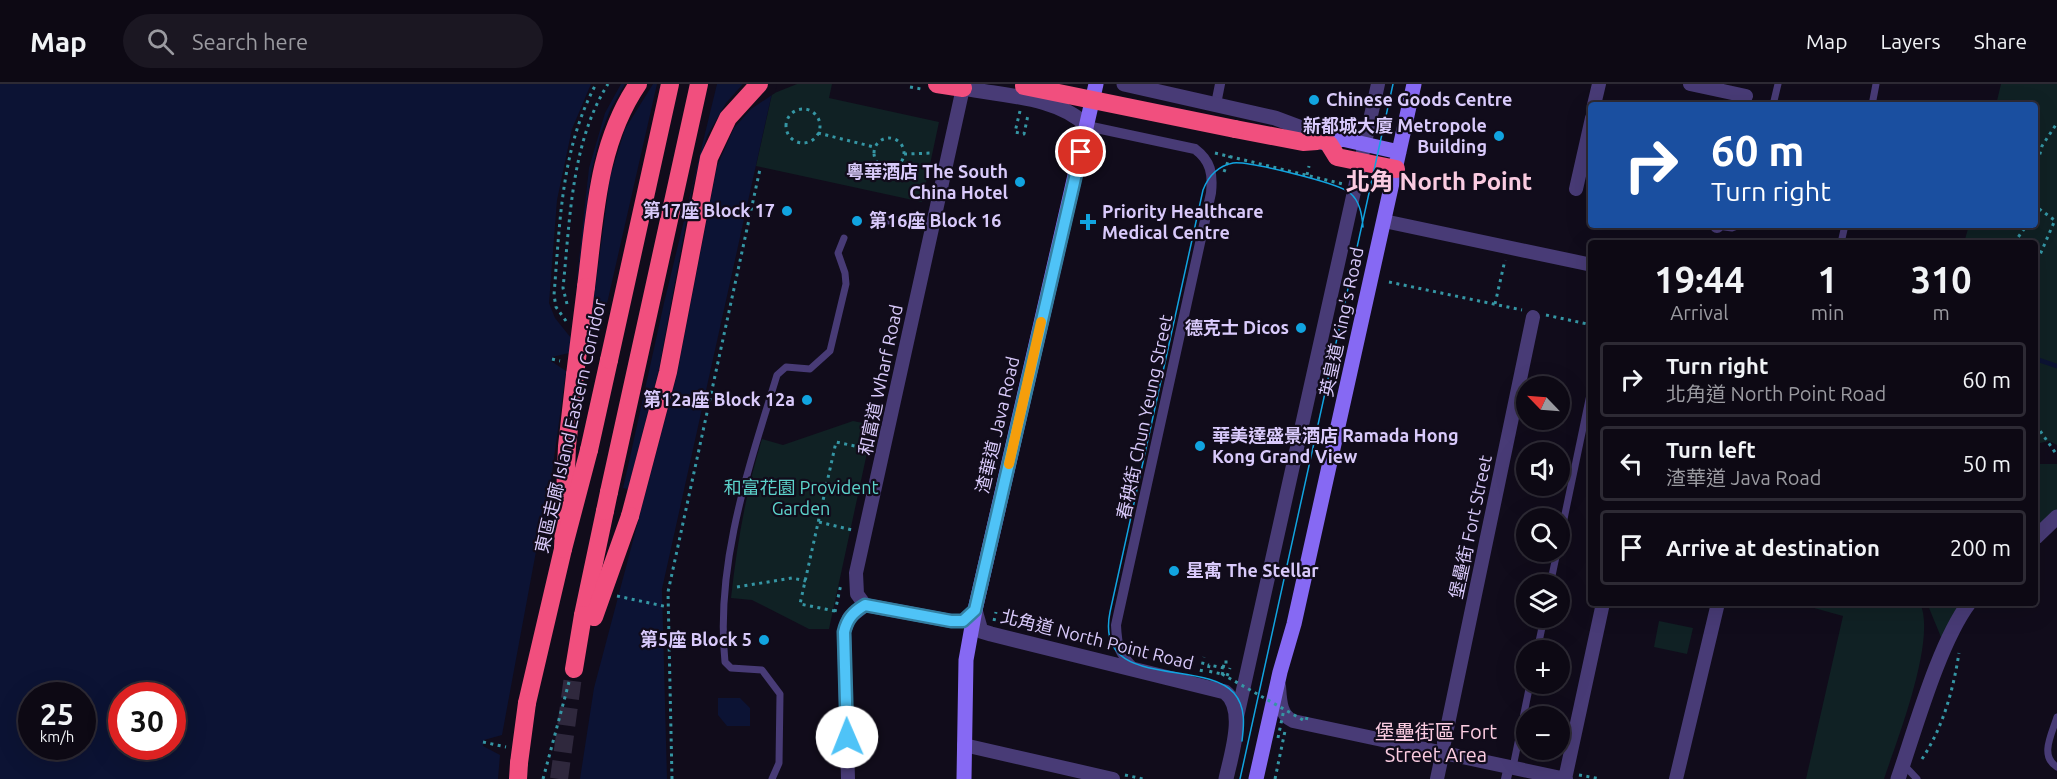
<!DOCTYPE html>
<html lang="en">
<head>
<meta charset="utf-8">
<style>
	body { margin:0; font-family:Ubuntu,"Noto Sans TC",sans-serif; background:#1b1722; color:#f1f3f6; height:100vh; display:flex; flex-direction:column; font-size:22px; white-space:nowrap }
	* { box-sizing:border-box; margin:0 }
	p { font-size:20px; color:#9a9aa0 }
	.icon { flex:none; width:33px; height:33px; fill:none; stroke:currentColor; stroke-width:2; stroke-linecap:round; stroke-linejoin:round }
	.map { position:relative; flex:1; overflow:hidden }
	.details { position:absolute; left:1588px; top:156px; width:450px; height:366px; display:flex; flex-direction:column; background:#0d0914; border-radius:6px; box-shadow:0 6px 24px #0002,0 0 0 2px #2d2a34 }
	.details>* { flex:none }
	.guide { position:absolute; left:1588px; top:18px; width:450px; height:126px; border-radius:6px; box-shadow:0 6px 24px #0002,0 0 0 2px #2d2a34; background:#1a4fa0; color:#fff; overflow:hidden }
	.needle { width:39px; rotate:295deg }
	.controls { position:absolute; left:1516px; top:292px; display:grid; gap:12px }
	.controls a { display:grid; place-items:center; width:54px; height:54px; border-radius:50%; background:#0d0914; box-shadow:0 6px 24px #0002,0 0 0 2px #2d2a34; font-size:30px }
	.speed { position:absolute; left:18px; top:598px; display:flex; gap:12px; font-size:30px; font-weight:700; text-align:center }
	.speed>* { display:grid; place-content:center; width:78px; height:78px; border-radius:50%; background:#0d0914; box-shadow:0 6px 24px #0002,0 0 0 2px #2d2a34; line-height:1 }
	.speed small { font-size:15px; font-weight:400 }
	.speed .limit { border:9px solid #d22; background:#fff; color:#111 }
	.pin { position:absolute; display:grid; place-items:center; width:51px; height:51px; color:#fff; margin:-26px; border:3px solid #fff; border-radius:50%; box-shadow:0 2px 6px #0007 }
	.me { position:absolute; width:66px; margin:-33px; rotate:359deg; stroke-linejoin:round; filter:drop-shadow(0 0 4px #0008) }
	.turn { display:flex; align-items:center; gap:21px; height:126px; padding:0 24px; font-size:27px }
	.turn .icon { width:78px; height:78px; stroke-width:2.5 }
	.turn b { display:block; font-size:42px; line-height:51px }
	.eta { display:flex; justify-content:space-evenly; align-items:center; height:102px; text-align:center }
	.eta b { font-size:36px; font-weight:700; line-height:42px }
	ul { padding:0; list-style:none }
	li { display:flex; align-items:center; gap:18px; height:75px; margin:0 12px 9px; padding:0 12px; border:3px solid #2d2a34; border-radius:6px }
	li div { flex:1 }
	li b { display:block; font-size:22px }
	li em { font-style:normal }
	header { display:flex; align-items:center; gap:36px; box-sizing:border-box; height:84px; padding:0 30px; background:#0d0914; border-bottom:2px solid #2d2a34 }
	header strong { font-size:28px }
	nav { display:flex; gap:33px; margin-inline-start:auto; font-size:21px }
	.search { width:420px; height:54px; background:#1b1722; display:flex; align-items:center; gap:15px; box-sizing:border-box; padding:0 21px; border-radius:33px; color:#9a9aa0; font-size:22px }
	.map>svg:first-child { display:block }
	.green { fill:#102124 }
	.water { fill:#0c1334; fill-rule:evenodd }
	.pier { fill:#110c1b }
	.lines { fill:none; stroke-linecap:round; stroke-linejoin:round }
	.stream { stroke:#0c1334; stroke-width:4.5 }
	.motorway-tunnel { stroke:#2f283d; stroke-width:18; stroke-dasharray:18 9; stroke-linecap:butt }
	.path { stroke:#3596a4; stroke-width:3; stroke-dasharray:3 4.5; stroke-linecap:butt }
	.service { stroke:#483b76; stroke-width:7 }
	.pedestrian { stroke:#483b76; stroke-width:10 }
	.minor { stroke:#483b76; stroke-width:14 }
	.tertiary { stroke:#483b76; stroke-width:15 }
	.secondary { stroke:#8669f3; stroke-width:15 }
	.motorway { stroke:#f14f7e; stroke-width:18 }
	.tram { stroke:#11a4e0; stroke-width:1.5 }
	.path-bridge { stroke:#3596a4; stroke-width:3; stroke-dasharray:3 4.5; stroke-linecap:butt }
	.motorway-bridge { stroke:#f14f7e; stroke-width:18 }
	.route-casing { stroke:#337fa1; stroke-width:15 }
	.route { stroke:#4fc3f7; stroke-width:10 }
	.slow { stroke:#f59e0b; stroke-width:10 }
	.poi-dot { fill:#11a4e0; stroke:#110c1b; stroke-width:2 }
	.labels { text-anchor:middle; stroke-width:4.5; stroke-linejoin:round; paint-order:stroke }
	.poi-label { font-size:18px; font-weight:bold; fill:#d9cafb; stroke:#110c1b; text-anchor:end }
	.street-label { font-size:18px; fill:#d9cafb; stroke:#110c1b }
	.park-label { font-size:18px; fill:#5dd4cc; stroke:#110c1b }
	.neighbourhood-label { font-size:20px; fill:#fbcce1; stroke:#110c1b }
	.district-label { font-size:24px; font-weight:bold; fill:#fbcce1; stroke:#110c1b }
</style>
</head>
<body>
<header>
<strong>Map</strong>
<div class="search"><svg class="icon" aria-label="search" viewBox="0 0 24 24"><circle cx="10" cy="10" r="6"/><path d="M15 15l6 6"/></svg>Search here</div>
<nav><a>Map</a><a>Layers</a><a>Share</a></nav>
</header>
<div class="map">
<svg width="2057" height="695" viewBox="0 0 2057 695">
	<rect width="100%" height="100%" fill="#110c1b"/>
	<!-- green -->
	<path class="green" d="M797,0h35l-3,14 110,24 -17,80 -166,-36 16,-72z
		M2001,0h56v361l-8,-4 -13,3v-201h-72l5,-18h67v-120h-40z
		M853,337l20,4 -44,204h-20l-57,-29 -21,-2c6,-54 15,-107 31,-159l21,6z
		M2036,380h21v49l-21,17z
		M1796,519h124c17,36 -23,137 -36,176h-78l37,-163z
		M1927,519h40l-24,39z
		M1659,537l34,7 -6,26 -33,-7z"/>
	<!-- water -->
	<path class="water" d="M0,0h774l-112,505 5,190h-667zM32,612h50v51h-50zM122,612h50v51h-50z
		M718,614h22l10,10v18h-23l-9,-11z"/>
	<!-- pier -->
	<path class="pier" d="M591,0h30l-16,29 -16,55 -14,128 16,-122 9,-38 10,-26 15,-26h28l-28,45 -15,48 -19,142 10,11 56,-246h60l-53,219 -34,154 -7,31 5,1 31,-120 34,-184 14,-49 19,-33 17,-19h34l-2,9 -24,16 -17,19 -17,38 -40,208 -83,314 -14,91h-82l2,-24 -17,-9 1,-6 18,-5 35,-189h5l24,-175 -15,-10 1,-4 17,-4 2,-15 -16,-20 -6,-15 8,-103 15,-71z"/>
	<g class="lines">
		<!-- stream -->
		<path class="stream" d="M2036,275l21,7"/>
		<!-- motorway-tunnel -->
		<path class="motorway-tunnel" d="M559,695l15,-110"/>
		<!-- path -->
		<path class="path" d="M910,3l11,2
			M786 42a17 17 0 1 1 34 0a17 17 0 1 1-34 0Z
			M1020,27l-5,21 9,2 4,-19
			M818,49l56,14
			M874 69a15 15 0 1 1 30 0a15 15 0 1 1-30 0Z
			M1215,69l128,31
			M904,70l29,-1
			M2036,85l6,-23 15,-23
			M1224,88l6,-16
			M1307,91l2,-9
			M1411,101h3
			M2036,103l2,21 19,14
			M2014,159l13,-18
			M2036,171l3,2 16,-37
			M1389,198l133,28
			M567,220l-4,-16c7,-67 8,-146 45,-204
			M1495,220l10,-44
			M1546,231l46,10
			M566,237l-10,-14 -2,-12c6,-72 7,-146 42,-211
			M552,275l8,2
			M2036,341l21,30
			M819,438l33,8
			M737,503l55,-9 14,3
			M617,512l51,11
			M835,527l-35,-7 36,-162 33,7
			M835,528l6,-28
			M994,537l2,-9
			M1222,582l4,1v-7
			M1201,588l3,-15
			M1222,591l2,-7 -15,-3 -1,6 14,3
			M1227,592l3,-8
			M483,658l23,5
			M1922,675c21,-32 31,-68 37,-106
			M1125,691l18,4
			M1579,691l22,4
			M543,695l26,-97
			M672,695l-4,-187 92,-423
			M1275,695l10,-48"/>
		<!-- service -->
		<path class="service" d="M1773,21l5,-21
			M1872,21l4,-21
			M889,137l14,-2 30,7
			M1717,142l15,2 8,-3
			M1841,159l4,-18
			M1560,454l32,-153
			M1550,501l7,-33
			M1537,567l7,-33
			M2057,633c-5,17 -18,39 0,50
			M1903,680l14,15
			M1513,683l17,-83
			M772,695l7,-16 1,-69 -18,-24 -31,-2 -6,-6c-10,-98 24,-195 52,-287l9,-8 24,2 20,-18 16,-67 -1,-11 -7,-20 6,-15"/>
		<!-- pedestrian -->
		<path class="pedestrian" d="M1216,20l4,-20
			M1087,42l108,23c16,12 18,25 16,44l-95,432c1,23 3,28 19,44
			M1506,695l3,-13"/>
		<!-- minor -->
		<path class="minor" d="M1690,0l56,12
			M1594,21l5,-21
			M1576,105l16,-71
			M1384,137l208,44
			M1717,142v-1
			M865,521l-8,-11 -1,-21 107,-485
			M865,521l86,16h12l12,-11
			M1279,602c1,14 1,29 14,35l273,58
			M1237,633l141,-633
			M1444,659l89,-426
			M964,661l149,34
			M848,695l-4,-147 5,-14 16,-13
			M1437,695l6,-28
			M1565,695l38,-176
			M1676,695l42,-176"/>
		<!-- tertiary -->
		<path class="tertiary" d="M1124,0l151,34 32,12 10,11
			M963,4c40,8 94,8 124,38
			M2036,453l21,-20
			M975,526l6,21 10,3 234,58c22,17 6,63 1,87
			M1898,695c17,-49 41,-136 71,-176"/>
		<!-- secondary -->
		<path class="secondary" d="M1318,57l11,3 13,-5 57,13
			M964,695l2,-119 9,-50 121,-526
			M1256,695l24,-107 14,-48 120,-540"/>
		<!-- motorway -->
		<path class="motorway" d="M937,0l26,4
			M1235,45l68,13 14,-1
			M1329,60l8,13 59,12
			M586,203c9,-70 11,-143 52,-203
			M589,366l20,-90
			M609,408l90,-408
			M630,432l38,-144 41,-214 19,-40 31,-34
			M583,531l22,-104
			M527,619l36,-154 4,-103 8,-71
			M518,695l1,-16"/>
		<!-- tram -->
		<path class="tram" d="M1242,657c2,-16 4,-34 -8,-48 -31,-35 -140,-2 -124,-81l93,-422c5,-13 15,-24 30,-27 15,-2 106,20 117,30 10,8 12,22 13,34
			M1240,695l153,-695"/>
		<!-- path-bridge -->
		<path class="path-bridge" d="M1222,590l81,46 3,1 1,-4
			M1278,654l6,-29"/>
		<!-- motorway-bridge -->
		<path class="motorway-bridge" d="M1024,2l211,43
			M609,276l61,-276
			M575,291l11,-88
			M605,427l4,-19
			M563,465l26,-99
			M594,533l36,-101
			M574,585l9,-54
			M519,679l8,-60"/>
	</g>
	<g class="lines">
		<!-- route casing -->
		<g class="route-casing">
			<path id="route" d="M847,653l-3,-105c3,-13 9,-20 21,-27l86,16h12l12,-11 106,-458"/>
		</g>
		<!-- route -->
		<use href="#route" class="route"/>
		<!-- slow -->
		<path class="slow" d="M1009,380l32,-142"/>
	</g>
	<!-- markers -->
	<g class="poi-dot">
		<circle cx="1314" cy="16" r="6"/>
		<circle cx="1499" cy="52" r="6"/>
		<circle cx="1020" cy="98" r="6"/>
		<circle cx="787" cy="127" r="6"/>
		<circle cx="857" cy="137" r="6"/>
		<path d="M1085 129h6v6h6v6h-6v6h-6v-6h-6v-6h6z"/>
		<circle cx="1301" cy="244" r="6"/>
		<circle cx="807" cy="316" r="6"/>
		<circle cx="1200" cy="362" r="6"/>
		<circle cx="1174" cy="487" r="6"/>
		<circle cx="764" cy="556" r="6"/>
	</g>
	<g class="labels">
		<!-- poi labels -->
		<g class="poi-label">
			<text x="1326" y="22" text-anchor="start">Chinese Goods Centre</text>
			<text x="1487" y="48">新都城大廈 Metropole<tspan x="1487" dy="21">Building</tspan></text>
			<text x="1008" y="94">粵華酒店 The South<tspan x="1008" dy="21">China Hotel</tspan></text>
			<text x="775" y="133">第17座 Block 17</text>
			<text x="1102" y="134" text-anchor="start">Priority Healthcare<tspan x="1102" dy="21">Medical Centre</tspan></text>
			<text x="869" y="143" text-anchor="start">第16座 Block 16</text>
			<text x="1289" y="250">德克士 Dicos</text>
			<text x="795" y="322">第12a座 Block 12a</text>
			<text x="1212" y="358" text-anchor="start">華美達盛景酒店 Ramada Hong<tspan x="1212" dy="21">Kong Grand View</tspan></text>
			<text x="1186" y="493" text-anchor="start">星寓 The Stellar</text>
			<text x="752" y="562">第5座 Block 5</text>
		</g>
		<!-- street labels -->
		<g class="street-label">
			<text transform="translate(1342 238) rotate(-78)" y="6">英皇道 King's Road</text>
			<text transform="translate(881 296) rotate(-78)" y="6">和富道 Wharf Road</text>
			<text transform="translate(1145 333) rotate(-78)" y="6">春秧街 Chun Yeung Street</text>
			<text transform="translate(998 341) rotate(-77)" y="6">渣華道 Java Road</text>
			<text transform="translate(571 342) rotate(-77)" y="6">東區走廊 Island Eastern Corridor</text>
			<text transform="translate(1471 443) rotate(-78)" y="6">堡壘街 Fort Street</text>
			<text transform="translate(1097 556) rotate(14)" y="6">北角道 North Point Road</text>
		</g>
		<!-- park labels -->
		<g class="park-label">
			<text x="801" y="410">和富花園 Provident<tspan x="801" dy="21">Garden</tspan></text>
		</g>
		<!-- neighbourhood labels -->
		<g class="neighbourhood-label">
			<text x="1436" y="655">堡壘街區 Fort<tspan x="1436" dy="23">Street Area</tspan></text>
		</g>
		<!-- district labels -->
		<g class="district-label">
			<text x="1439" y="106">北角 North Point</text>
		</g>
	</g>
</svg>
<div class="controls">
<a><svg class="needle" viewBox="-14 -14 28 28"><path d="M0-13l5 13h-10z" fill="#e53935"/><path d="M0 13l5-13h-10z" fill="#9a9aa0"/></svg></a>
<a><svg class="icon" aria-label="sound" viewBox="0 0 24 24"><path d="M4 9h4l5-4v14l-5-4H4zM17 9q2 3 0 6"/></svg></a>
<a><svg class="icon" aria-label="search" viewBox="0 0 24 24"><circle cx="10" cy="10" r="6"/><path d="M15 15l6 6"/></svg></a>
<a><svg class="icon" aria-label="layers" viewBox="0 0 24 24"><path d="M12 4l9 5-9 5-9-5zM3 14l9 5 9-5"/></svg></a>
<a>+</a>
<a>−</a>
</div>
<div class="speed"><div>25<small>km/h</small></div><div class="limit">30</div></div>
<div class="pin" style="left:1081px;top:68px;background:#d93025"><svg class="icon" aria-label="arrive" viewBox="0 0 24 24"><path d="M6 21V4h12l-3 4 3 4H6"/></svg></div>
<svg class="me" style="left:847px;top:653px" viewBox="-20 -20 40 40"><circle r="19" fill="#fff"/><path d="M0-13L10 11 0 6-10 11z" fill="#4fc3f7"/></svg>
<div class="guide">
<div class="turn"><svg class="icon" aria-label="right" viewBox="0 0 24 24"><path d="M7 20v-9h11M14 6l5 5-5 5"/></svg><div><b>60 m</b>Turn right</div></div>
</div>
<section class="details">
<div class="eta">
<div><b>19:44</b><p>Arrival</p></div>
<div><b>1</b><p>min</p></div>
<div><b>310</b><p>m</p></div>
</div>
<ul>
<li><svg class="icon" aria-label="right" viewBox="0 0 24 24"><path d="M7 20v-9h11M14 6l5 5-5 5"/></svg><div><b>Turn right</b><p>北角道 North Point Road</p></div><em>60 m</em></li>
<li><svg class="icon" aria-label="left" viewBox="0 0 24 24"><path d="M17 20v-9H6M10 6l-5 5 5 5"/></svg><div><b>Turn left</b><p>渣華道 Java Road</p></div><em>50 m</em></li>
<li><svg class="icon" aria-label="arrive" viewBox="0 0 24 24"><path d="M6 21V4h12l-3 4 3 4H6"/></svg><div><b>Arrive at destination</b></div><em>200 m</em></li>
</ul>
</section>
</div>
</body>
</html>
